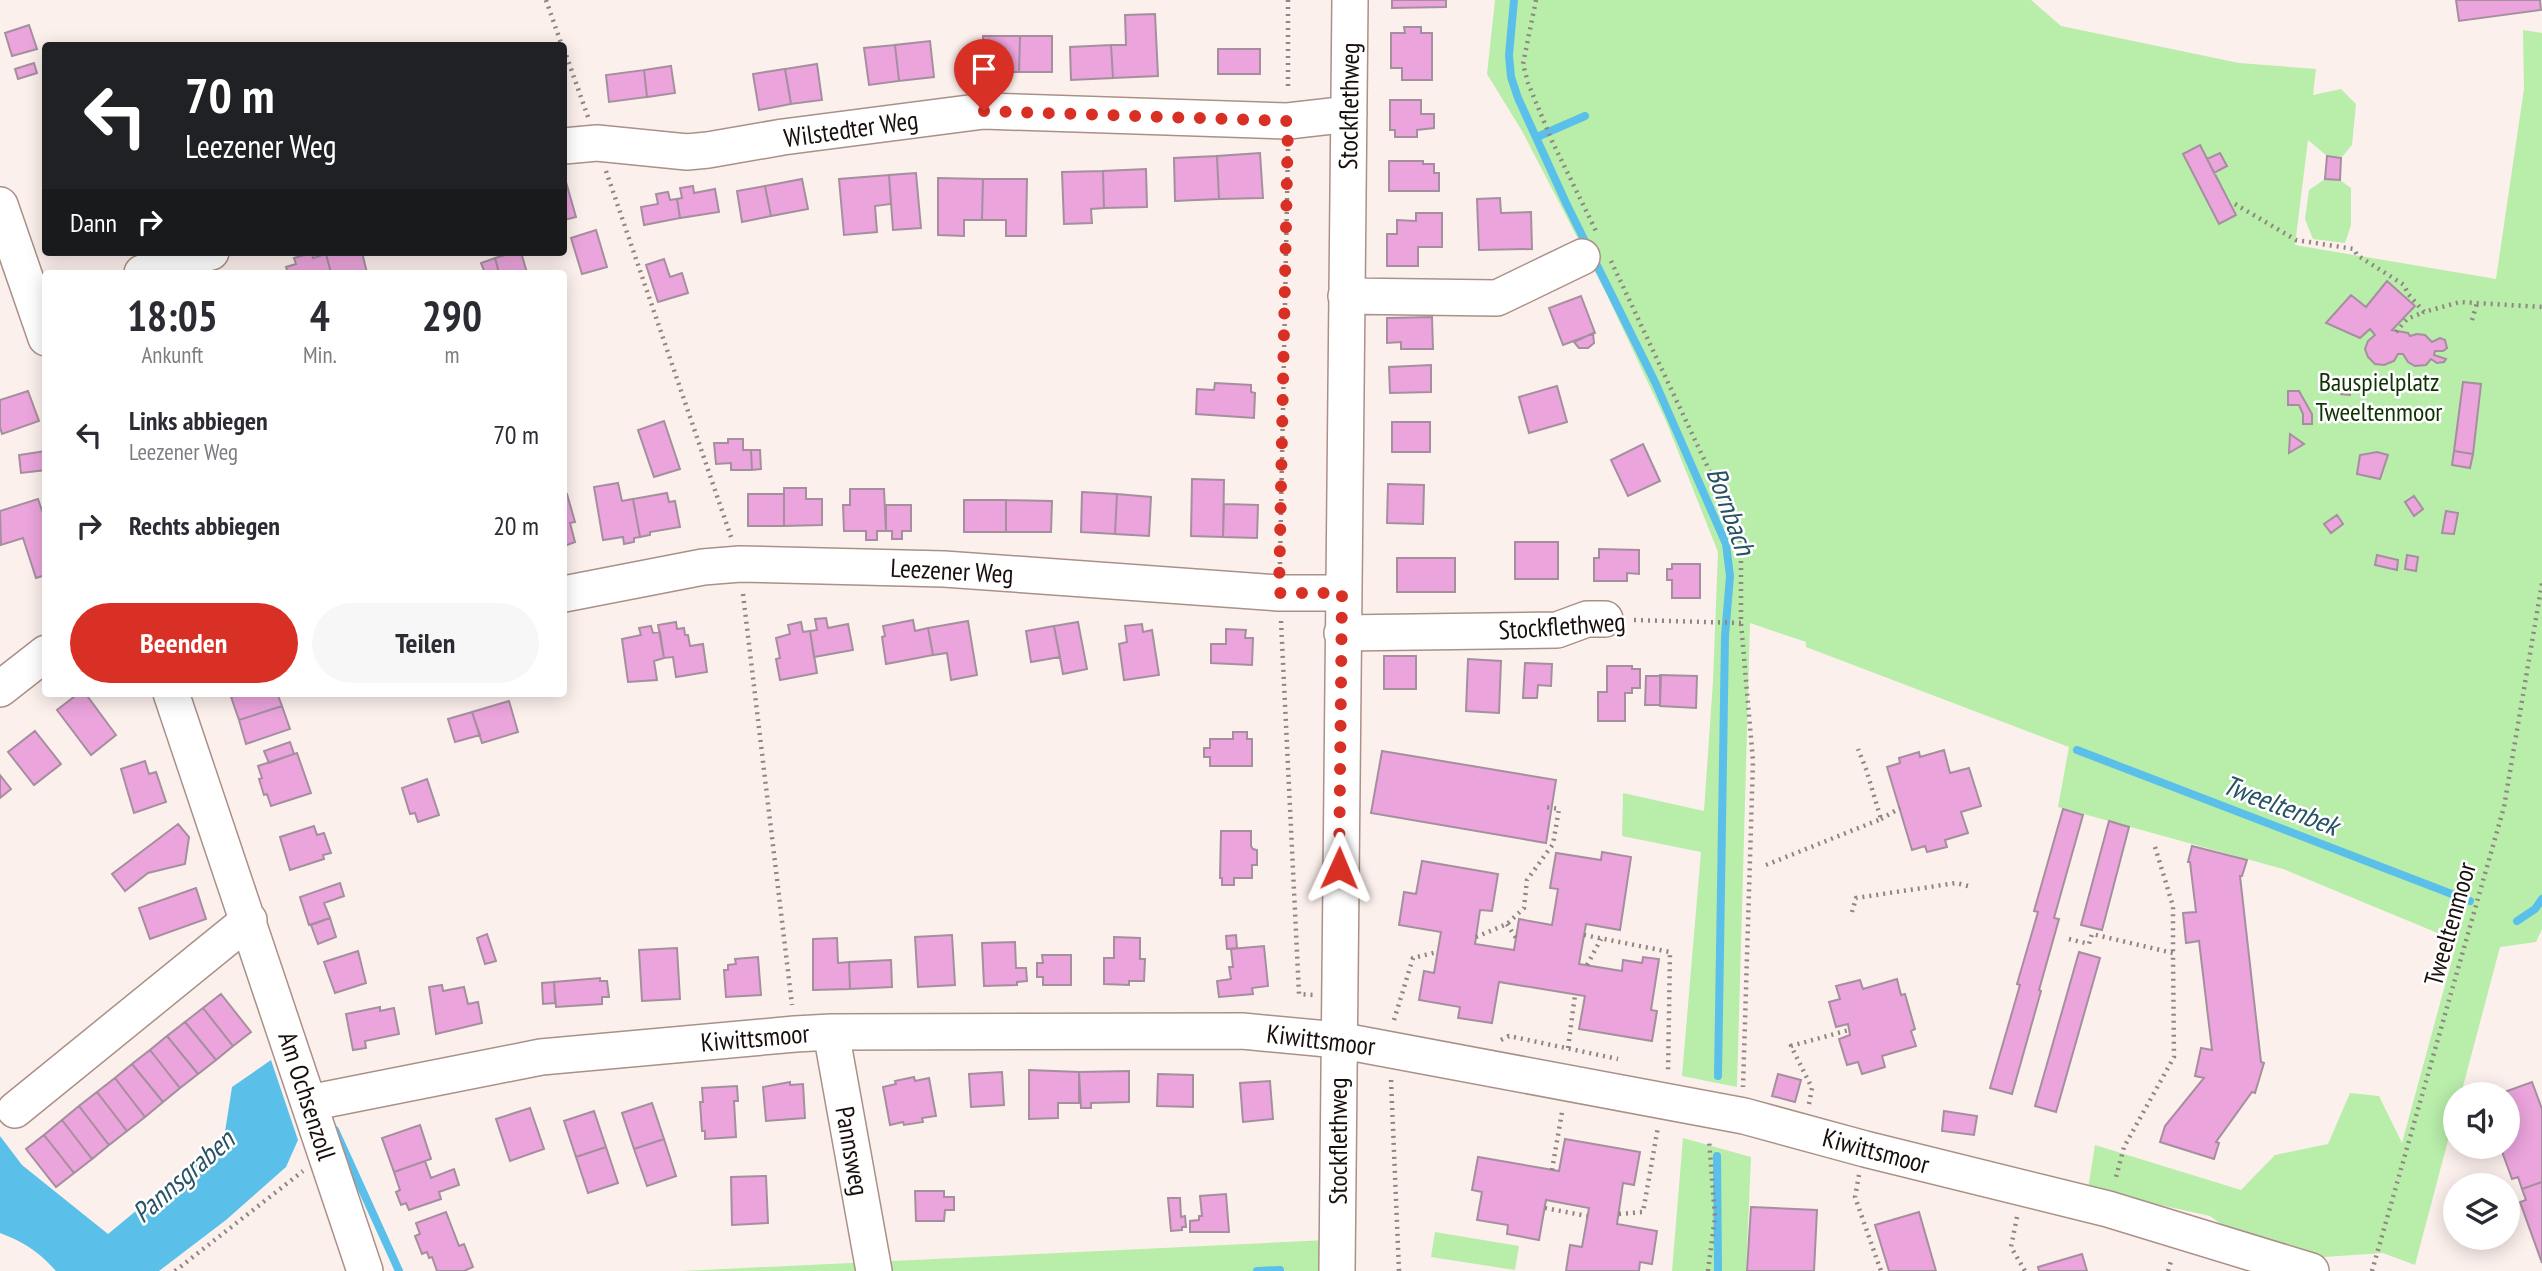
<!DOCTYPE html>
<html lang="de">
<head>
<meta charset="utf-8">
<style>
	body { margin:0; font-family:"PT Sans Narrow",sans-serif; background:#f7f7f7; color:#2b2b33; height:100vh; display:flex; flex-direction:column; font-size:26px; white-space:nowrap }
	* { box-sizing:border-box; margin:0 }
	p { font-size:23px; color:#7c7c81 }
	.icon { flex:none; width:38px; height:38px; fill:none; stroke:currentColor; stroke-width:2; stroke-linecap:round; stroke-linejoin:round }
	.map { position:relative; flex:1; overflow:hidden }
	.side { position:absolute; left:42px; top:270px; width:525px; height:427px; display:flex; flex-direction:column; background:#fff; border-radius:7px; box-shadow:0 4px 18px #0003 }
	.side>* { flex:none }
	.banner { position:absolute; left:42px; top:42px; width:525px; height:214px; border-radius:7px; box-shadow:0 4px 18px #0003; background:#202124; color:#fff; overflow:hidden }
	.tools { position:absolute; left:2443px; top:1082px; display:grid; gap:14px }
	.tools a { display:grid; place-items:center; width:77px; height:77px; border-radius:50%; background:#fff; box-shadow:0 4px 18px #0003; font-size:35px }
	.pin { position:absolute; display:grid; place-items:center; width:60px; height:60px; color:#fff; margin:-72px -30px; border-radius:50% 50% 50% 0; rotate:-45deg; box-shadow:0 0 7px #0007 }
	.pin .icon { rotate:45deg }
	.me { position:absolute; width:77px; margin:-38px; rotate:1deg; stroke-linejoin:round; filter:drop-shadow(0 0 5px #0008) }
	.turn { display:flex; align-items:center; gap:24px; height:147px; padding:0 28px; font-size:32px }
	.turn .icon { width:91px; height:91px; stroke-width:2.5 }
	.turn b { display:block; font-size:49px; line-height:60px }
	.then { display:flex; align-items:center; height:66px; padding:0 28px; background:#0003; gap:14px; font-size:26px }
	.eta { display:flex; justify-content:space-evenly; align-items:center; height:119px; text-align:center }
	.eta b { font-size:42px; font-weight:600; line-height:49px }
	.cta { display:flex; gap:14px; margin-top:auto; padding:14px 28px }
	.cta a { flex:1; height:80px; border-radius:42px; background:#d93025; color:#fff; font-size:28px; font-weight:600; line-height:80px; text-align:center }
	.cta a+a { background:#f7f7f7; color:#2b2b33 }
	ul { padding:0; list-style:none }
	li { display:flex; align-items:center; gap:21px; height:91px; padding:0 28px }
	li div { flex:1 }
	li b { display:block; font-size:26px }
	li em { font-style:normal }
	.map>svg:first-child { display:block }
	.green { fill:#b8edaa }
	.water { fill:#5ac0e9 }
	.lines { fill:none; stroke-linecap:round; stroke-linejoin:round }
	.stream { stroke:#5ac0e9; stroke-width:8 }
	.building { fill:#eba4dc; stroke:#a58f9f; stroke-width:2 }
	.minor-casing { stroke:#ab9087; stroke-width:38 }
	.path { stroke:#908582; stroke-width:4.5; stroke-dasharray:2 5; stroke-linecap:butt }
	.minor { stroke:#fff; stroke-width:35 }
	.route { stroke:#d93025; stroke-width:12; stroke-dasharray:0 21.6 }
	.labels { text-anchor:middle; stroke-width:5; stroke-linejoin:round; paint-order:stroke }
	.street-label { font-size:26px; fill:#180f0c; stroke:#fff }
	.park-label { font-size:26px; fill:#0f3303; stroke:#fff }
	.water-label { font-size:28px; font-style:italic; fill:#275364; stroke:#fff }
</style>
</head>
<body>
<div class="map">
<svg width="2542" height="1271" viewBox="0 0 2542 1271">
	<rect width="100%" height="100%" fill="#fcf0ec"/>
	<!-- green -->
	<path class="green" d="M1495,0h536l30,26 178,37 77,6 -3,26 28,-6 15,15 -4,41 -11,13 -14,-2 -19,-16 -13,105 201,34 28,-190 -1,-59 19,3v896l-6,13 -36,5 -39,147h-6v20l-40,151 -32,-12 -59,4 -77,-14 -37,-27 -122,-27 7,-44 146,45 34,-35 53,-11 22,-51 29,3 23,47 55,-202 -174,-72 -225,-62 11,-60 -263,-100v-5l-56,-19 -13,464 -55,-11 19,-224 -79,-16 1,-43 81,18 9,-130 5,-129 -52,-131 -60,-128 -84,-162 -35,-57z
		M2325,179l15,1 11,8v37l-6,18 -32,-4 -8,-20 4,-29z
		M1683,1138l68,19 -5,114h-74z
		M1435,1232l84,14 -4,24 -84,-13z
		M1348,1239l1,32h-666z"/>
	<!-- water -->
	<path class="water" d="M271,1060l27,80 -12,27 -60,53 -67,51h-103c-17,-19 -32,-29 -56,-38v-97l22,29 86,69 116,-96 8,-51z"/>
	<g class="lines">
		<!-- stream -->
		<path class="stream" d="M1514,0l-5,55 2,22 7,21 48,105 89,179 71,162 4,32 -5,60 -7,440
			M1537,137l48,-21
			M2077,750l393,151
			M2517,921l18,-12 7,-10
			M335,1130l64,141
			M1717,1156l1,115
			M1257,1271l23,-1"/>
	</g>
	<!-- building -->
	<path class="building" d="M1392,0h54v7l-54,1z
		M2456,0h84l1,10 -82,11z
		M1155,14l3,62 -45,2 -2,-33h15l-1,-30z
		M29,25l8,24 -25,7 -7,-23z
		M1404,27h17v6h11v47h-30v-12h-11v-35h14z
		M983,36h37l-1,36h-36z
		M1020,36h32v36h-33z
		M930,41l4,36 -35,4 -4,-36z
		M895,45l4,36 -30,4 -5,-37z
		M1111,45l2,33 -42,2 -1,-33z
		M1218,49h42v25h-42z
		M34,63l3,10 -19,6 -3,-10z
		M817,64l5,36 -31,4 -6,-35z
		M671,66l4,27 -28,4 -3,-27z
		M785,69l6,35 -32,6 -6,-36z
		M644,70l3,27 -38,5 -3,-27z
		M1390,100h31v14h13v14l-17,2v7h-22v-7h-5z
		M2200,145l36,70 -17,9 -36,-70z
		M1260,153l3,45 -44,1 -2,-43z
		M2220,153l7,13 -13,7 -7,-14z
		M1217,156l2,43 -44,2 -1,-43z
		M2327,156l14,2 -1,22 -15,-1z
		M1389,161h34v3h11v9h5v18h-50z
		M1146,169l1,38 -43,1 -1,-37z
		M1103,171l1,37 -13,1 1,14 -28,1 -2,-52z
		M916,173l5,55 -28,2 -4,-55z
		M889,175l2,29 -16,2 2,26 -33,3 -5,-56z
		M938,178l45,1 -1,41h-18v16l-26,-1z
		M802,179l6,30 -37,7 -6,-30z
		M983,179h44l-1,57h-20v-16h-24z
		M564,182h2l10,35 -12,3z
		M693,186l1,7 21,-4 4,23 -39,6 -3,-19 5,-1 -2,-10z
		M765,186l6,30 -29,6 -5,-31z
		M668,192l2,8 7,-1 3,19 -36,7 -3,-18 17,-3 -2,-10z
		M1500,198l1,15 30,-1 1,37 -53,1 -2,-51z
		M1416,213h26v34h-24v19h-31v-32h10v-14l19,1z
		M596,230l11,37 -25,7 -11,-36z
		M333,252h29l5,21h-36l-5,-19z
		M516,252h5l6,21h-28l-4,-15z
		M312,253l1,5 13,-4 5,19h-43l-2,-6 10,-3 -2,-6z
		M495,258l4,15h-14l-4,-10z
		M664,259l6,18 12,-4 6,20 -30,9 -12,-37z
		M2387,281l28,25 -23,24 16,3 2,3 7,-2 8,1 7,7 8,-4 5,2 2,8 -4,3h-8l-1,4 12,4 -2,3 -7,1 -6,-4 -5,6 -11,1 -7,-4 -5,-8h-5l-4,7 -10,4 -9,-1 -7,-7 -3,-8 3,-8 7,-6 -5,-6 -10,9 -34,-15 25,-28 15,12z
		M1581,296l14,37 -32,12 -14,-37z
		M1432,317l1,32h-32v-7l-14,1v-25z
		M1593,333l1,10 -6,5h-9l-5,-6z
		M1431,365v27l-41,1 -1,-26z
		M2343,377l9,2 -2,16 -9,-1z
		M2463,382l18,2 -8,70 -19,-3z
		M1215,383l36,2v7l4,1 -1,25 -58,-4 1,-25 17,1z
		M1557,386l10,36 -38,11 -10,-36z
		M28,391l11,30 -37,13 -2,-7v-27z
		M2288,391h11l13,23v10h-9v-10l-4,-9h-11z
		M664,421l16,48 -26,8 -16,-47z
		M1392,422h38v30h-38z
		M2290,434l14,10 -15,9z
		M728,439h15v11h8l1,20h-21v-7l-15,1 -2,-21h14z
		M1643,444l17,37 -32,15 -17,-36z
		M751,450h9l1,19 -9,1z
		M46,451v19l-25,3 -2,-18z
		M2454,451l19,3 -3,14 -18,-3z
		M2377,452l11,3 -8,24 -23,-5 3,-19z
		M1192,479l32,1 -1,57 -32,-1z
		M618,483l4,18 11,-2 7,38 -6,1v4l-10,2 -1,-7 -20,3 -9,-53z
		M1388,484l36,1 -1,39 -36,-1z
		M784,488h22v11h16v26l-38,1z
		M850,489h34l2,42h-9v9h-11v-9h-22l-1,-26h7z
		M1082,492l35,2 -2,40 -34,-2z
		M667,493l2,9 6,-1 5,26 -30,5v3l-10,2 -7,-38z
		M567,494l8,28 -5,1 5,19 -11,4v-51z
		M748,494h36v32h-36z
		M1117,494l34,3 -2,39 -34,-2z
		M2414,496l9,13 -9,7 -9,-14z
		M38,499l8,23v53l-10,3 -13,-40 -22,7 -1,-34z
		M964,500h42v32h-42z
		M1006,500l46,1 -1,31h-45z
		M1224,504l34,1 -1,33 -34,-1z
		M886,505h25v26h-9v8h-10v-8h-6z
		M2446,511l12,2 -4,21 -12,-1z
		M2337,515l6,9 -12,9 -7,-9z
		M1515,542h43v37h-43z
		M1599,549l40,1v24l-12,-1v8h-33v-23h5z
		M2377,555l21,5 -1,10 -22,-5z
		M2407,555l11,2 -2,14 -11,-2z
		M1397,558h58v34h-58z
		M1672,564h28v34h-28v-18h-5v-11h5z
		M826,618l2,10 20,-4 5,26 -39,7 -4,-26 7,-1 -2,-11z
		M913,620l2,11 13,-3 5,27 -47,9 -4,-27 3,-1 -2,-10z
		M968,621l9,54 -26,5 -4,-27 -14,2 -5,-27z
		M676,622l1,7 7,-1 1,7h3l2,11 13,-2 4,28 -31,5 -3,-20 -9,1 -6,-33z
		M801,622l2,10 7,-1 7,42 -37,7 -4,-21 4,-1 -4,-20 14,-4 -2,-9z
		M1078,622l9,47 -24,5 -9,-48z
		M1142,624l1,8 9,-2 7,45 -35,5 -5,-36 8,-2 -2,-16z
		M651,626l2,7 7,-1 4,26 -10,3 3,19 -29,2 -6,-43 19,-4 -2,-7z
		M1054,626l6,31 -29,5 -5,-31z
		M1226,629l20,1 -1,8h8l-1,27 -41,-2v-19h15z
		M1384,656h32v33h-32z
		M1468,659l33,2 -2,52 -33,-2z
		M1525,663l27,1 -1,22 -13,-1 -1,13h-14z
		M1607,666h25v3h8v19h-8v5h-7v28h-27v-29h9z
		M1660,675l37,1 -1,32 -36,-2z
		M1646,676h15l-1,29h-15z
		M79,693h6l31,42 -25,20 -34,-45z
		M244,693h33l5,13 -43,14 -8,-23z
		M509,701l9,31 -36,11 -10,-31z
		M282,706l8,23 -44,15 -7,-24z
		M472,712l8,23 -25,7 -7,-23z
		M35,731l26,33 -27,21 -26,-33z
		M1233,732h14v7h5v27h-42v-9h-6v-9h6v-9h23z
		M290,742l4,12 -25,9 -5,-12z
		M1944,750l6,23 19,-5 12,38 -20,6 7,21 -23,7 2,7 -20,5 -2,-6 -13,4 -25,-83 13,-4 -1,-5 20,-6 1,5z
		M1382,751l174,29 -10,63 -175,-30z
		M297,753l14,40 -40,13 -4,-12 -3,1 -5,-16 3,-1 -4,-12z
		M145,761l4,13 7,-2 10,30 -32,11 -13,-44z
		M0,775l11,14 -11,9z
		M427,779l12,36 -21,7 -3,-9 -5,1 -8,-26z
		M2063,809l20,6 -29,103 5,1 -20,71 2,1 -29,103 -22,-6 30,-103 -3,-1 21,-72 -4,-1z
		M2109,821l20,6 -27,103 -21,-5z
		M178,824l11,13 -4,27 -37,9 -23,18 -13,-17z
		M314,826l3,9 7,-2 7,20 -8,2 1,4 -34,11 -10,-33z
		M1221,831h30v15l2,3 4,1v15h-5v13h-18v7h-12v-7h-2z
		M2192,846l55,14 -5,16h-2l21,186 3,1 -9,30 -3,-1 -36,50 3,1 -5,16 -54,-17 5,-16 39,-48 -9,-2 6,-28 11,2 -13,-109 -13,2 -3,-30 13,-1 -6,-50h-2z
		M1602,852l29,5 -11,73 -34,-6 -7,40 43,7 1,-11 19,3 1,-6 16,2 -8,51 6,1 -5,30 -73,-12 6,-33 -86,-14 -7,41 -34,-5 2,-11 -41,-7 5,-29 10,2 7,-41 -42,-7 5,-33 12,2 6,-33 76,13 -6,37 -12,-1 -5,34 39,6 5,-31 33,6 6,-36 -8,-1 6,-35 45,7z
		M340,883l4,13 -20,7 6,15 -21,7 -9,-28z
		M196,888l10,31 -56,20 -11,-31z
		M330,918l6,19 -18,7 -7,-19z
		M487,934l9,27 -11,3 -8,-26z
		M952,935l3,50 -37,2 -3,-50z
		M1236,935l1,13 -10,1 -1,-13z
		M1114,937l26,1v21h5l-1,22h-15v4l-25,-1v-26h10z
		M837,938l1,25 11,-1 1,27 -37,1v-51z
		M1015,942l1,26h10l1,13 -10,1v3l-33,1 -2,-43z
		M1264,946l4,40 -16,2 1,6 -34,3 -2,-16 14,-2 -2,-12h4l-2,-18z
		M677,948l3,51 -38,2 -3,-51z
		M358,951l8,32 -31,10 -11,-31z
		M2079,952l21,6 -44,154 -21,-6z
		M1042,955h29v30h-28v-8h-6v-14h6z
		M758,957l3,38 -35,2 -2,-27h4v-5l8,-1 -1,-5z
		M891,960l1,27 -42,2 -1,-27z
		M600,978v3h7l2,16h-7v7l-46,3 -2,-25z
		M1897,979l4,16 4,-1 10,35 -4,2 5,15 -34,10 3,11 -23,7 -4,-12 -11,3 -8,-26 11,-4 -2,-11 -12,3 -7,-25 11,-3 -4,-13 24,-6 3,9z
		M554,982l1,21 -12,1 -1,-21z
		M442,985l1,6 21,-4 4,17 10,-2 4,21 -46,11 -7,-47z
		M221,994l30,38 -18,14 -30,-38z
		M380,1007v4l14,-3 5,26 -34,7 1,7 -13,2 -7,-36z
		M203,1008l30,38 -17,14 -31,-38z
		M185,1022l31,38 -18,14 -31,-38z
		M167,1036l31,38 -18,14 -30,-38z
		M150,1050l30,38 -17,14 -31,-38z
		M132,1064l31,38 -18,15 -30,-39z
		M1029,1070l50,2v31h-21v15l-29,1z
		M1129,1071v31l-38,1v5h-10l-2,-36z
		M1002,1072l2,33 -33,2 -2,-33z
		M1158,1074l35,1v32l-36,-1z
		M1778,1074l23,6 -6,22 -23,-6z
		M914,1077l1,4 14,-3 7,38 -14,2 1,4 -19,3 -1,-3 -13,3 -7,-38 13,-3 -1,-3z
		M115,1078l30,39 -18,14 -30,-39z
		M1270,1081l3,38 -30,3 -3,-39z
		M790,1082v3l13,-1 2,34 -39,3 -3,-34z
		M2532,1082l10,27v73l-20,7 -4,-12 -6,2 -12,-33h8v-52h-9z
		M737,1086l1,15h-4l2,36 -31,2v-8h-3l-2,-29h3l-1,-14z
		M97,1092l30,39 -18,14 -30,-39z
		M652,1103l12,36 -30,10 -12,-36z
		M79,1106l30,39 -17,14 -30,-39z
		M530,1108l14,41 -34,12 -14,-42z
		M594,1111l12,36 -30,10 -12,-36z
		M1944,1111l33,5 -3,19 -32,-4z
		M62,1120l30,39 -18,14 -30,-38z
		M420,1125l11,34 -37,13 -12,-34z
		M44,1135l30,38 -18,14 -30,-38z
		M664,1139l12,37 -29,10 -13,-37z
		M1565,1139l75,13 -6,33 -11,-2 -6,41 40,7 -5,33 -12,-2 -1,9h-73l4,-26 12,2 7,-39 -43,-8 -7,40 -32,-6 1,-9 -31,-5 5,-28 -10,-2 6,-33 81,14z
		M606,1147l12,36 -30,10 -12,-36z
		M425,1161l6,17 23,-9 5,16 -20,7 2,7 -32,11 -3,-7 -5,2 -5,-13 4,-2 -6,-18z
		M766,1176l2,47 -36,2 -1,-48z
		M2542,1182v81l-22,-61 6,-2 -4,-11z
		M915,1191h29v6h10v13h-9l-1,11h-28z
		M1226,1194l3,38h-39v-11l9,-1v-4h3l-2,-20z
		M1168,1198h12l1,19 4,-1 1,11h-4v3l-11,1z
		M1751,1207l66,3 -3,61h-67z
		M446,1212l13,34 5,-2 9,23 -9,4h-27l-5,-14 -3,1 -2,-6 -5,2 -7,-18 5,-2 -4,-11z
		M1919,1212l17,59h-47l-14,-46z
		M2082,1254l5,17h-48l-1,-4z"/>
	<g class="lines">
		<!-- minor casing -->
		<g class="minor-casing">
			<path id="minor" d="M564,146l33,-3 90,9 21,-2 75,-13 201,-26 304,10 61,-7
				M0,205l46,133
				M142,273l69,-21
				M1346,296l151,2 85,-41
				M564,594l139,-27 37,-3 204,5 335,24h63
				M1342,633l215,-3 30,-11h18
				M0,689l46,-36
				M171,693l194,578
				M831,1032l43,239
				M309,1103l232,-46 254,-23 36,-2 411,-1 96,9 406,76 121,33 243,60 203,62
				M15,1110l234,-190
				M1337,1271l13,-1271"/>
		</g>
		<!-- path -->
		<path class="path" d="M546,0l16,46
			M1288,0v91
			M1536,0l-13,64 5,19 24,58 44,90
			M564,49l24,68
			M606,171l125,366
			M2235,204l61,36 58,9 3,6 47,30 4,9 16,18 36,-10 82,5
			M1611,261l130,277v85l12,138 -10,326
			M2472,320l5,-17
			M2396,332l11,-13 17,-7
			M1280,564l8,-415
			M743,594l49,411
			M1634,620l107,3
			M1281,621l18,373 14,1
			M1881,819l19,-11
			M2155,847l18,59v47
			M1766,865l115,-46 -15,-50 -8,-20
			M1852,912l4,-14 100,-15 12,3
			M1507,924l9,14
			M1584,935l86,17 -2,122
			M1476,937l31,-13 17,-16 3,-28 26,-36 6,-35 -13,-2
			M2069,939l20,5 3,-10 81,19 1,104 -50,90 -9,34
			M1587,965l14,-26
			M1394,1020l19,-62 24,-6
			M1501,1040l8,-4 109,23
			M1568,1048l7,-53
			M1391,1080l8,191
			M1809,1104l3,-16 -21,-42 58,-16
			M1552,1170l10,-58
			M1859,1175l-4,22 26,74
			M1545,1208l42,8
			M1619,1214l24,-2 15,-85
			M2017,1217l-6,30 14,24
			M175,1271l128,-100
			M1708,1271l7,-54 -6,-77
			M2168,1271l4,-13
			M2372,1271l132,-464 38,-224"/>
		<!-- minor -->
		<use href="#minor" class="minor"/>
	</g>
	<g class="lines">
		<!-- route -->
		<path class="route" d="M984,111l304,10 -9,472h63l-3,275"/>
	</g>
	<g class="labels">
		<!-- street labels -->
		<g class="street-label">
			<text transform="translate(1349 106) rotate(-89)" y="9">Stockflethweg</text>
			<text transform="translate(851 129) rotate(-8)" y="9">Wilstedter Weg</text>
			<text transform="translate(952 571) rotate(3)" y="9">Leezener Weg</text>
			<text transform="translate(1562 626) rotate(-4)" y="9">Stockflethweg</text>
			<text transform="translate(2450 924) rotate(-74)" y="9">Tweeltenmoor</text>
			<text transform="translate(755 1038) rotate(-5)" y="9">Kiwittsmoor</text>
			<text transform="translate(1321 1040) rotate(7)" y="9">Kiwittsmoor</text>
			<text transform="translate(307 1096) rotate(72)" y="9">Am Ochsenzoll</text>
			<text transform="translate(1338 1141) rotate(-90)" y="9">Stockflethweg</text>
			<text transform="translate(852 1151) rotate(80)" y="9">Pannsweg</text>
			<text transform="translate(1876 1151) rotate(15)" y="9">Kiwittsmoor</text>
		</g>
		<!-- park labels -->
		<g class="park-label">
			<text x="2379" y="391">Bauspielplatz<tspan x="2379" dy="30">Tweeltenmoor</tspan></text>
		</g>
		<!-- water labels -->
		<g class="water-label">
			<text transform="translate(1731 511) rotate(70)" y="10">Bornbach</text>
			<text transform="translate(2281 805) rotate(21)" y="10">Tweeltenbek</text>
			<text transform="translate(183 1176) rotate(-41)" y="10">Pannsgraben</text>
		</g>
	</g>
</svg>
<div class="tools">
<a><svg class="icon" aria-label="sound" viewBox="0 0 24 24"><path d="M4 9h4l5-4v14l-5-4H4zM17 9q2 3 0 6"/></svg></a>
<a><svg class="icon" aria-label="layers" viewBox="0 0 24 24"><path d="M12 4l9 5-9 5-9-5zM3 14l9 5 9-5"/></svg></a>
</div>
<div class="pin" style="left:984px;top:111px;background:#d93025"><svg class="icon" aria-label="arrive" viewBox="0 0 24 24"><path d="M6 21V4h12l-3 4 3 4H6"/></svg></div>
<svg class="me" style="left:1339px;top:868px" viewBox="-20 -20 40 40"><path d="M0-17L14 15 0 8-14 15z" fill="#d93025" stroke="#fff" stroke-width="4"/></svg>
<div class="banner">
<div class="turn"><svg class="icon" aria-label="left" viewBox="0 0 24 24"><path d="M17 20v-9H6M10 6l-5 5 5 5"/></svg><div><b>70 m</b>Leezener Weg</div></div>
<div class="then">Dann<svg class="icon" aria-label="right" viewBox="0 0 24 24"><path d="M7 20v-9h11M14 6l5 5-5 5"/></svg></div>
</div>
<section class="side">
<div class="eta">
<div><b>18:05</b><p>Ankunft</p></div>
<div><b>4</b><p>Min.</p></div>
<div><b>290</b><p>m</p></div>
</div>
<ul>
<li><svg class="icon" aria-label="left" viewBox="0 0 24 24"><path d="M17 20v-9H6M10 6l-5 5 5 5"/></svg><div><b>Links abbiegen</b><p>Leezener Weg</p></div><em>70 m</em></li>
<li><svg class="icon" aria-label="right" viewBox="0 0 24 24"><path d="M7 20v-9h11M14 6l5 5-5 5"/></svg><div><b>Rechts abbiegen</b></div><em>20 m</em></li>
</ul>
<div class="cta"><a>Beenden</a><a>Teilen</a></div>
</section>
</div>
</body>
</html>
